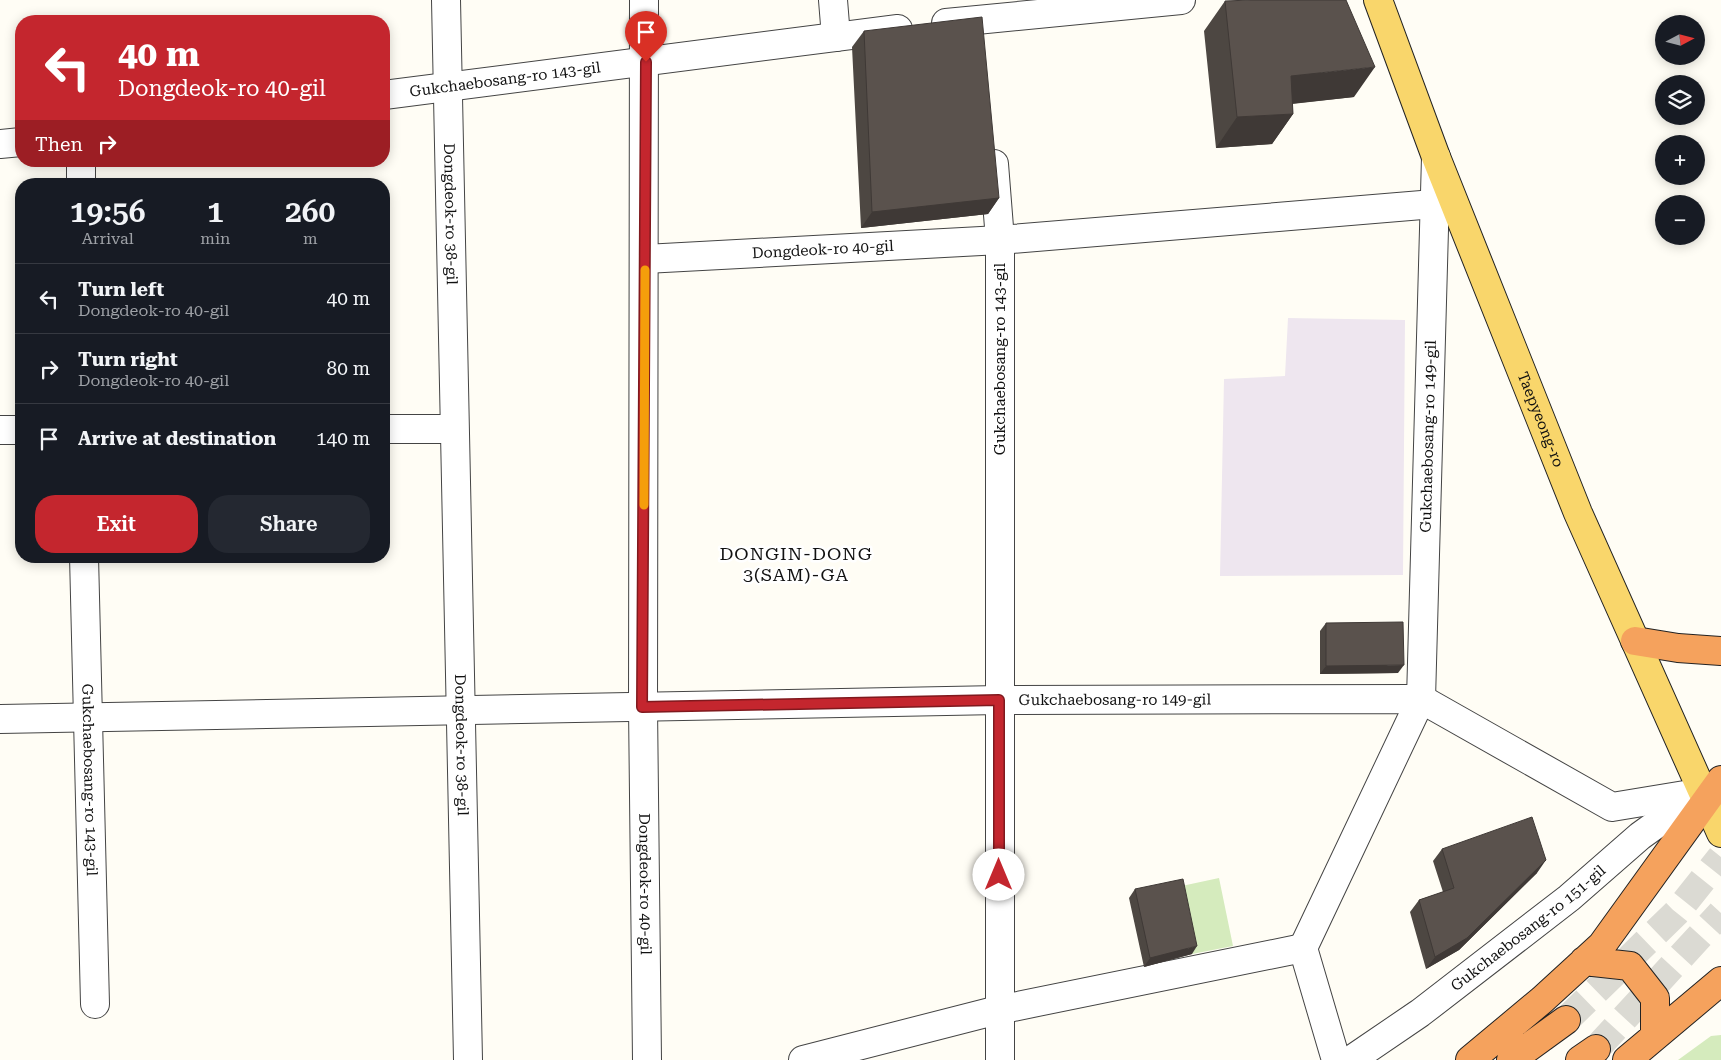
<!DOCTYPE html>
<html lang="en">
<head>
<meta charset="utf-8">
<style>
	body { margin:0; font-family:"Roboto Serif",serif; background:#242831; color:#f1f3f6; height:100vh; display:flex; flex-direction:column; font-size:19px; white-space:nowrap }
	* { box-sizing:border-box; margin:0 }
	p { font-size:16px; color:#9ea1a6 }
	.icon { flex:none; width:28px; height:28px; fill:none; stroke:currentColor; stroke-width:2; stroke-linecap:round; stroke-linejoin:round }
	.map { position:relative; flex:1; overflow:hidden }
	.drawer { position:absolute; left:15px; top:178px; width:375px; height:385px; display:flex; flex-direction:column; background:#171b24; border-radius:20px; box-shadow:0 2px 12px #0003 }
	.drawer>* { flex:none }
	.banner { position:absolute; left:15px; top:15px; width:375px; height:152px; border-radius:20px; box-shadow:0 2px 12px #0003; background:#c4262e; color:#fff; overflow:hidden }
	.needle { width:32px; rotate:83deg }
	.fabs { position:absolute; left:1655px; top:15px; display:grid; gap:10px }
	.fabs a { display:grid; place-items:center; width:50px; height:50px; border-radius:50%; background:#171b24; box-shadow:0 2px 12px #0003; font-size:25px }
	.pin { position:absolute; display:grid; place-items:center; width:42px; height:42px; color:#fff; margin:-51px -21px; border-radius:50% 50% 50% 0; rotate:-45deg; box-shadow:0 0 5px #0007 }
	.pin .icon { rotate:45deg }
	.me { position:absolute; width:55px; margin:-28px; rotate:0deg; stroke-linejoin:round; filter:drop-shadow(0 0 4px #0008) }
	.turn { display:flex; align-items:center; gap:18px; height:105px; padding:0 20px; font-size:22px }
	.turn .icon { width:65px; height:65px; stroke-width:2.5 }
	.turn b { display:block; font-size:35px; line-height:42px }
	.then { display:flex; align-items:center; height:48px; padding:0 20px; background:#0003; gap:10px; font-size:19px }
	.eta { display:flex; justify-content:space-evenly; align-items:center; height:85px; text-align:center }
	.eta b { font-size:30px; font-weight:600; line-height:35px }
	.primary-button { display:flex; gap:10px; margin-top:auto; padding:10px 20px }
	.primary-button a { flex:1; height:58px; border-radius:20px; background:#c4262e; color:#fff; font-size:20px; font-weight:600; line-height:58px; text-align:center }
	.primary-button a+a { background:#242831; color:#f1f3f6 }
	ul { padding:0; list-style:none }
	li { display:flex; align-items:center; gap:15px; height:70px; padding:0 20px; border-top:1px solid #363941 }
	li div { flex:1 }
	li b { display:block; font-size:19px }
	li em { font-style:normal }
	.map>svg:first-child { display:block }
	.industrial { fill:#eee6ef }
	.park { fill:#d5ebbd }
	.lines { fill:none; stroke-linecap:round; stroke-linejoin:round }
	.highway-tunnel { stroke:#dbdad3; stroke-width:28; stroke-dasharray:28 14; stroke-linecap:butt }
	.minor-casing { stroke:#444; stroke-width:30 }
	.major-casing { stroke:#222; stroke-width:30 }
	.highway-casing { stroke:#222; stroke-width:30 }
	.minor { stroke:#fff; stroke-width:28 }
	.major { stroke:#f9d66b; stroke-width:28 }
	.highway { stroke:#f5a25d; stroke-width:28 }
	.wall { fill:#4d4742 }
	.shaded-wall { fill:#3f3936 }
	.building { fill:#5a524d; stroke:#3f3936 }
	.route-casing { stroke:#7f191e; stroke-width:12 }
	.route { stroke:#c4262e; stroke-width:9 }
	.slow { stroke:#f59e0b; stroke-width:9 }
	.labels { text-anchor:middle; stroke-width:5; stroke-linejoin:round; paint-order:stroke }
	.street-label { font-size:15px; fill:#111; stroke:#fff }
	.quarter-label { font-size:18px; letter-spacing:1px; fill:#111; stroke:#fff }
</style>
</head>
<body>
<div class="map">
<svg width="1721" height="1060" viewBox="0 0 1721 1060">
	<rect width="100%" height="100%" fill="#fffdf5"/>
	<!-- industrial -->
	<path class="industrial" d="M1288,318l117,2 -2,255 -183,1 4,-197 61,-3z"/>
	<!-- park -->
	<path class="park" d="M1219,878l14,68 -41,8 -15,-67z
		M1721,1035v25h-43l33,-24z"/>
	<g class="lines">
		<!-- highway-tunnel -->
		<path class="highway-tunnel" d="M1566,1020l110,-107 45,-56
			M1596,1049l125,-136"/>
		<!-- minor casing -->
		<g class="minor-casing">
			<g id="minor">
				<path id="s1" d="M446,0l22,1060"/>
				<path id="s2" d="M644,0l-1,707 4,353"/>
				<path d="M833,0l3,37"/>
				<path d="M946,23l235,-23"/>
				<path id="s3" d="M384,95l514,-66"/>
				<path d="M0,144l21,-2"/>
				<path d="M81,161v23"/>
				<path d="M994,164l6,76v820"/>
				<path id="s4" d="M645,259l355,-19 434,-36"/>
				<path d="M384,429h70"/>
				<path d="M0,430h21"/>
				<path id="s5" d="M84,556l11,448"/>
				<path id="s6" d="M0,719l999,-19 422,-1 191,108 91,-15"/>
				<path d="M803,1060l195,-50 305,-62"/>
				<path id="s7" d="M1336,1060l-33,-112 118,-249 15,-542"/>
				<path id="s8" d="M1351,1060l69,-47 149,-115 71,-62 57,-41"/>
			</g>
		</g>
		<!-- major casing -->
		<g class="major-casing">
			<g id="major">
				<path id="s9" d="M1378,0l58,157 142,356 143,320"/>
			</g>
		</g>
		<!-- highway casing -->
		<g class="highway-casing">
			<path id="highway" d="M1635,641l43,7 43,3
				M1584,961l46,5 25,32v38
				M1470,1060l72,-60 60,-55 119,-165
				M1511,1060l55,-40
				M1580,1060l16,-11
				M1627,1060l94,-79"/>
		</g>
		<!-- minor -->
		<use href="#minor" class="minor"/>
		<!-- major -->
		<use href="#major" class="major"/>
		<!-- highway -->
		<use href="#highway" class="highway"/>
	</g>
	<!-- wall -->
	<path class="wall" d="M1225,1l129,96 -62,7 1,10 -21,30 -56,4 -12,-117z
		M864,31l135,167 -11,16 -127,14 -9,-181z
		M1326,623l72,50 -78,1v-43z
		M1442,849l95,24 -78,77 -33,19 -16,-57 9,-12 24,-8 -10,-31z
		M1135,889l57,65 -48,13 -15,-69z"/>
	<!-- shaded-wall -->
	<path class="shaded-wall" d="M1375,67l-21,30 -84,9 21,-30z
		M1293,114l-21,30 -56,4 21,-31z
		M999,198l-11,16 -127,14 11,-16z
		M1404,665l-6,8 -78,1 6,-8z
		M1546,860l-9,13 -78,77 -33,19 9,-12z
		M1197,946l-5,8 -48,13 6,-9z"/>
	<!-- building -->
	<path class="building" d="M1251,0h95l29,67 -84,9 2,38 -56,3 -12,-116z
		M982,17l17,181 -127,14 -8,-181z
		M1403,622l1,43 -78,1v-43z
		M1532,817l14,43 -79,78 -32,19 -16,-57 35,-12 -12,-39z
		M1183,879l14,67 -47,12 -15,-69z"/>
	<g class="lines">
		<!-- route casing -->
		<g class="route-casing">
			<path id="route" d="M646,62l-4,645 357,-7v175"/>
		</g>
		<!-- route -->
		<use href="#route" class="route"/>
		<!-- slow -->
		<path class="slow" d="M644,505l1,-235"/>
	</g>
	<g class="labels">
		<!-- street labels -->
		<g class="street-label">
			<text dy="5" stroke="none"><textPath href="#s3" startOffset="122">Gukchaebosang-ro 143-gil</textPath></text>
			<text dy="5" stroke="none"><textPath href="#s1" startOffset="214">Dongdeok-ro 38-gil</textPath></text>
			<text dy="5" stroke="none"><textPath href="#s4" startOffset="178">Dongdeok-ro 40-gil</textPath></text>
			<text transform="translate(1000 359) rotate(-90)" y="5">Gukchaebosang-ro 143-gil</text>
			<text dy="5" stroke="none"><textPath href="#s9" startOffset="450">Taepyeong-ro</textPath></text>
			<text dy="5" stroke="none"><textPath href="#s7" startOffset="655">Gukchaebosang-ro 149-gil</textPath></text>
			<text dy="5" stroke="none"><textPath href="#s6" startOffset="1115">Gukchaebosang-ro 149-gil</textPath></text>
			<text dy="5" stroke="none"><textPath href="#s1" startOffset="745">Dongdeok-ro 38-gil</textPath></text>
			<text dy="5" stroke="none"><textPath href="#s5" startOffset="224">Gukchaebosang-ro 143-gil</textPath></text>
			<text dy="5" stroke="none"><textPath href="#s2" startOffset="884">Dongdeok-ro 40-gil</textPath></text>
			<text dy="5" stroke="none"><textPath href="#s8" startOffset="221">Gukchaebosang-ro 151-gil</textPath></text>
		</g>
		<!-- quarter labels -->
		<g class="quarter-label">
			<text x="796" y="560">DONGIN-DONG<tspan x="796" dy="21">3(SAM)-GA</tspan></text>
		</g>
	</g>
</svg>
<div class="fabs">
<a><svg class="needle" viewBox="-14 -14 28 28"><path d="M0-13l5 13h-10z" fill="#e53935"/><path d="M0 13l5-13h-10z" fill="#9ea1a6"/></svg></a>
<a><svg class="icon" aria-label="layers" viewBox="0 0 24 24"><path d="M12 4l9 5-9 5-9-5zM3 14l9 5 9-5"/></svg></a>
<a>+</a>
<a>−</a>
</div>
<div class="pin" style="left:646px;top:62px;background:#d93025"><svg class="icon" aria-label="arrive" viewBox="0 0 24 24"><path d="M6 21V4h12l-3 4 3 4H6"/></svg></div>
<svg class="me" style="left:999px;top:875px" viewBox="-20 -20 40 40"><circle r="19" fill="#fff"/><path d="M0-13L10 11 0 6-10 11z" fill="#c4262e"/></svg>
<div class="banner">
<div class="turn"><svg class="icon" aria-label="left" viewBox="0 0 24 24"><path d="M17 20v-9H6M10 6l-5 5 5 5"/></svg><div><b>40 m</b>Dongdeok-ro 40-gil</div></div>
<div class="then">Then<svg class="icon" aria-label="right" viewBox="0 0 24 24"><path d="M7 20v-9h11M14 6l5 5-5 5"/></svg></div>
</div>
<section class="drawer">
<div class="eta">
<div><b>19:56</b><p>Arrival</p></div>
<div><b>1</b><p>min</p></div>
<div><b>260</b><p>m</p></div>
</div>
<ul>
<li><svg class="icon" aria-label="left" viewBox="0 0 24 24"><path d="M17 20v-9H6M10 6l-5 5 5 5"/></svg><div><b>Turn left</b><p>Dongdeok-ro 40-gil</p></div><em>40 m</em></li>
<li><svg class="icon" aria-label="right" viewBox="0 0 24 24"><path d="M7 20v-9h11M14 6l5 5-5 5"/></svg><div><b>Turn right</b><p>Dongdeok-ro 40-gil</p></div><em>80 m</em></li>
<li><svg class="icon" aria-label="arrive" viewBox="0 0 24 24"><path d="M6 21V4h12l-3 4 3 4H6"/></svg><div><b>Arrive at destination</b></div><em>140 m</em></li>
</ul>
<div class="primary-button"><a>Exit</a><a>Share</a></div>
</section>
</div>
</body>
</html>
